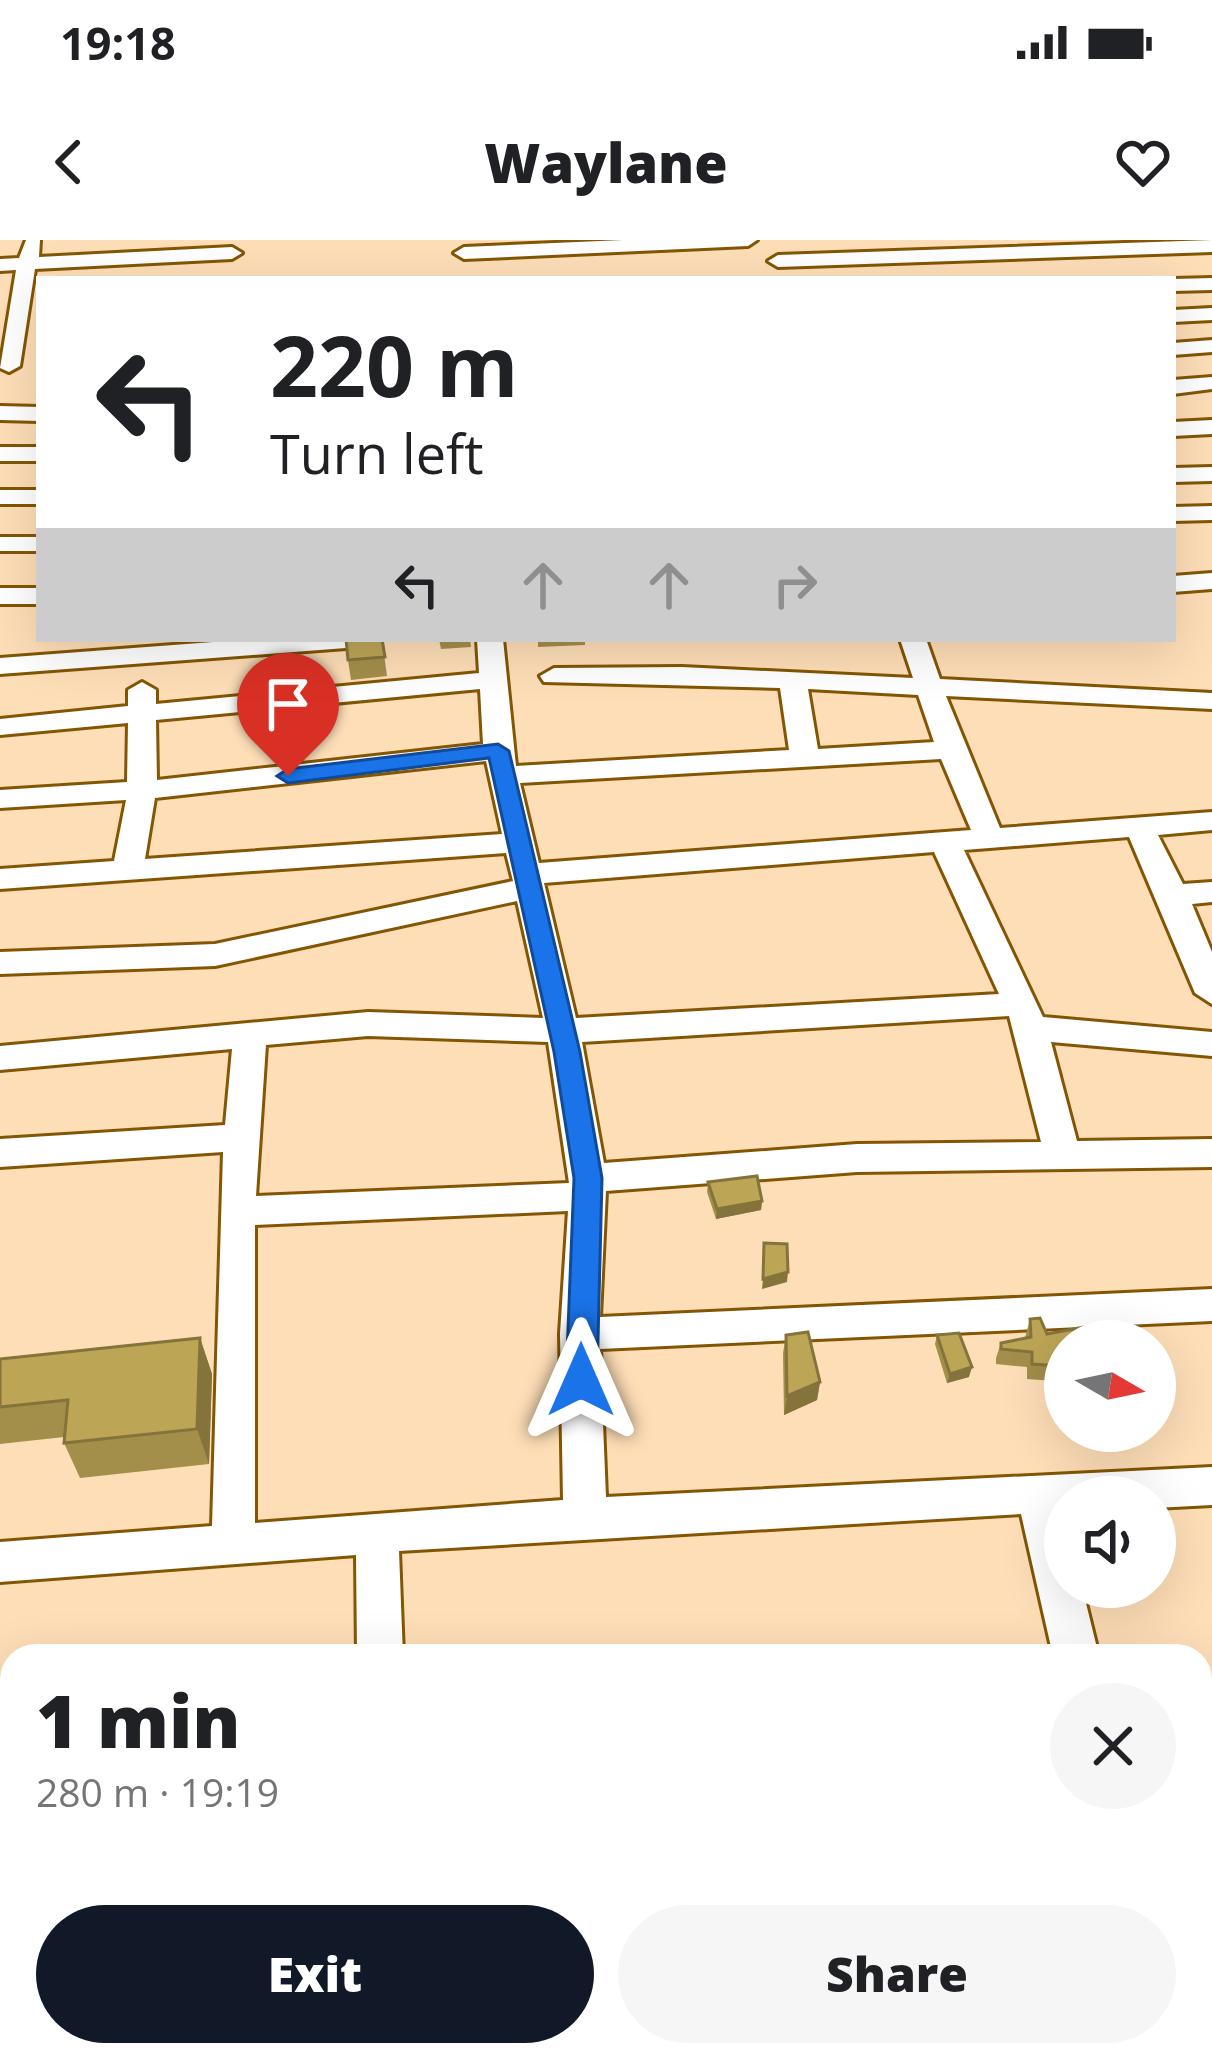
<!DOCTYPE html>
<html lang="en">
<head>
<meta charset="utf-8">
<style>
	body { margin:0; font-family:"Open Sans",sans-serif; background:#f6f6f6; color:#202124; height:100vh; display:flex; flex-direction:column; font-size:45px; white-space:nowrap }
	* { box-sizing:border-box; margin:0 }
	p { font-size:39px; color:#757577 }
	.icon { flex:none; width:66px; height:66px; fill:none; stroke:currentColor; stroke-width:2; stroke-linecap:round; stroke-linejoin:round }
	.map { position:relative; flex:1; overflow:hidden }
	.sheet { position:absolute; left:0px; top:1404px; width:1212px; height:423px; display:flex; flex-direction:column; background:#fff; border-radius:36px 36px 0 0; box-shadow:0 12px 48px #0002 }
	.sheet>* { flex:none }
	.banner { position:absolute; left:36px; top:36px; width:1140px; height:366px; border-radius:0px; box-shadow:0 12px 48px #0002; background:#fff; color:#202124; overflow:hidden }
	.needle { width:78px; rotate:99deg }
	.controls { position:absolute; left:1044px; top:1080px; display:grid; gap:24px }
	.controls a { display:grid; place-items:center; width:132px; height:132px; border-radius:50%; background:#fff; box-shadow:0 12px 48px #0002; font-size:60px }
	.pin { position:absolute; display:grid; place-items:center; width:102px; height:102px; color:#fff; margin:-123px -51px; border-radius:50% 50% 50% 0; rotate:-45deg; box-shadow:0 0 12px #0007 }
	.pin .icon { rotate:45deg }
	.me { position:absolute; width:132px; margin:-66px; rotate:0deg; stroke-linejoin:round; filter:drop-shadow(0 0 9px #0008) }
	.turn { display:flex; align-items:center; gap:42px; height:252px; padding:0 36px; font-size:54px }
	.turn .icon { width:156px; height:156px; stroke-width:2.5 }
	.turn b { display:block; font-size:84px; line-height:102px }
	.lanes { display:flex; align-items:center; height:114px; padding:0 36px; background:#0003; justify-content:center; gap:60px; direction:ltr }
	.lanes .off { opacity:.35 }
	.round { display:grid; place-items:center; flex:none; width:126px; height:126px; border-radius:63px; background:#f6f6f6 }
	.overview { display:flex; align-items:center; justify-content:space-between; height:204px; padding:0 36px }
	h1 { font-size:72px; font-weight:800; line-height:90px }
	.action { display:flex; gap:24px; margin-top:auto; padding:24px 36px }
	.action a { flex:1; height:138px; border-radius:72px; background:#111827; color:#fff; font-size:48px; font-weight:800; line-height:138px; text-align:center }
	.action a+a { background:#f6f6f6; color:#202124 }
	.status { display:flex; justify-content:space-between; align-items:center; height:84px; padding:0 60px; background:#fff; direction:ltr }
	.status svg { height:33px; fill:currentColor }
	header { display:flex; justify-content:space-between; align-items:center; height:156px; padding:0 36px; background:#fff; font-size:54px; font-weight:800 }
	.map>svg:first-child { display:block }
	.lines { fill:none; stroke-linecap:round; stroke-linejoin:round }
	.minor-casing { stroke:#845603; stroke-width:6 }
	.minor { fill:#fff; fill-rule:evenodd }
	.wall { fill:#a38e4a }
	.shaded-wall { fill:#84743c }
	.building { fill:#bda556; stroke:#84743c; stroke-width:3 }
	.route { fill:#1a73e8; stroke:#114b97; stroke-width:3 }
</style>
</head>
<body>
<div class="status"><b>19:18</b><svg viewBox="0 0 49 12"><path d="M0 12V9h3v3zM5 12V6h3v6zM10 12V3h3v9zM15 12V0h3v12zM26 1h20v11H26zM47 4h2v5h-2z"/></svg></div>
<header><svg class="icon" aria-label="back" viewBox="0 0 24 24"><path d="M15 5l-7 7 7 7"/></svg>Waylane<svg class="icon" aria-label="heart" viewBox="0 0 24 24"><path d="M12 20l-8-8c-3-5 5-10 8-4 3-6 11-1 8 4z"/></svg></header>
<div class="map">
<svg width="1212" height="1826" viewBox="0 0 1212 1826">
	<rect width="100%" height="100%" fill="#fedeb7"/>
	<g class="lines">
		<!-- minor casing -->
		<g class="minor-casing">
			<path id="minor" d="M26,0h14l-1,17 193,-10 10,6 -10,6 -197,10 -15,97 -11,6 -9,-4 16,-98 -16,1v-12l19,-1z
				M623,0h134l-9,6 -284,13 -10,-6 10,-6z
				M1212,0v12l-434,15 -10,-6 10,-6z
				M1212,38v12l-39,1v-12z
				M1212,68v12l-39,2v-12z
				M1212,100v12l-39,3v-12z
				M1212,137v12l-39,5v-14z
				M0,166l39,1v14l-39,-1z
				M1212,180v14l-39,2v-14z
				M0,207h39v14h-39z
				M1212,227v14l-39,1v-14z
				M0,250h39v14h-39z
				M1212,266v14l-39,1v-14z
				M0,297h39v14h-39z
				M1212,333v16l-39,3v-16z
				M0,348h39v16h-39z
				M253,399h119l-13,8 -359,27v-16z
				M477,399h26l13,127 273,-16 -9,-62 -236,-6 -4,-6 14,-8 128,-1 231,11 -13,-39h26l14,40 272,14v16l-266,-13 54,132 212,-16v18l-54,5 25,49 29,-2v20l-20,2 20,48v52l-17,-11 -66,-156 -165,13 79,167 169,15v24l-161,-14 26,99 135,-2v28l-355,5 -251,19 -6,126 612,-28v32l-612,28 6,148 606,-30v38l-57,3v-11h-90v90h17l17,69h-46l-32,-142 -622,37 4,105h-46l-1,-101 -356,27v-40l212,-16 11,-374 -223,15v-28l225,-14 7,-76 -232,21v-24l368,-34 175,6 -26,-117 -302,65 -215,8v-22l215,-8 298,-63 -7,-28 -506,36v-20l114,-8 12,-61 -126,8v-18l127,-8 1,-59 -128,12v-16l128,-13v-16l14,-8 14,8v14l323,-31zM480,449l3,55 -326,36 -1,-60zM808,449l110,6 16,47 -116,7zM941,519l30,71 -432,33 -19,-80zM486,521l16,73 -357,25 10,-61zM934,612l65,142 -423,24 -32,-135zM1009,776l32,126 -184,2 -253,19 -22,-121zM368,796l180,6 21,141 -313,13 10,-151zM568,971l-8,123 3,166 -308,23v-298z
				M1212,1723v52l-12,1v-52z
				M12,1753v52l-12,1v-52z
				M123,1815h52v11h-54z
				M352,1815h52l1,11h-54z
				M1145,1815h52l4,11h-54z"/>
		</g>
		<!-- minor -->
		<use href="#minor" class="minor"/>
	</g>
	<!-- wall -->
	<path class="wall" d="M382,399l5,37 -36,4 -3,-20z
		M439,399h31l1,8 -30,2z
		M538,399h47v6l-47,2z
		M708,942l54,19 -1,9 -45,9 -9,-27z
		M1030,1079l17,15 18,7v30l-7,-1 -4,11 -27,-2v-12l-31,-3v-6l5,-15 24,-5z
		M786,1095l34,47 -3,18 -33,15 -1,-62z
		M937,1095l32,42 -22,6 -12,-39z
		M200,1098l12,36 -3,90 -129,14 -16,-35v-6l-64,7v-85z
		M1200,1541l12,33v4l-10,13h-2z
		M1200,1772l12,1v53h-9l2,-2 -5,-12z"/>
	<!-- shaded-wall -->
	<path class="shaded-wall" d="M762,961l-1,9 -45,9 1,-10z
		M788,1032l-1,10 -25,7 1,-10z
		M200,1098l12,36 -3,90 -12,-35z
		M972,1127l-3,10 -22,6 3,-9z
		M820,1142l-3,18 -33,15 3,-19z"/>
	<!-- building -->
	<path class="building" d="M346,399h36l3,18 -37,3z
		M757,936l5,25 -45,8 -9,-27z
		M764,1003l23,1 1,28 -25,7z
		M1040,1078l7,16 64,-12 8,19h-54v14l-10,-1 5,12 -28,-2v-12l-31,-3v-6l30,-6 -1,-18z
		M808,1092l12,50 -33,14 -1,-61z
		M959,1093l13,34 -22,7 -13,-39z
		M200,1098l-3,91 -133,14 4,-43 -68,7v-48z
		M1026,1410l1,6h-25l-1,-4z
		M1200,1541l12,33v3l-12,-1z
		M1200,1772l12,1v23h-5z"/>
	<!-- route -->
	<path class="route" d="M498,504l11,7 71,301 22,126 -5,202 -16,13 -15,-13 8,-202 -20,-126 -65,-294 -201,25 -11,-7 11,-7z"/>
</svg>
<div class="controls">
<a><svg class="needle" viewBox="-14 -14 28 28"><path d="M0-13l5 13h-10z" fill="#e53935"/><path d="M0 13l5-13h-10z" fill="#757577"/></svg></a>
<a><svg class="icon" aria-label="sound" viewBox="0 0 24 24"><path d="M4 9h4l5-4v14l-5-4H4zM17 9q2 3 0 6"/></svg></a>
</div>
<div class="pin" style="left:288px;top:536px;background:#d93025"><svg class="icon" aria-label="arrive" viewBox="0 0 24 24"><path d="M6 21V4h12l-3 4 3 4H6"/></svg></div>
<svg class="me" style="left:581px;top:1140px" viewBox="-20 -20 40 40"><path d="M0-17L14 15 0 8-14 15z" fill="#1a73e8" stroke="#fff" stroke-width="4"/></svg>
<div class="banner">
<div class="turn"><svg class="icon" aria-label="left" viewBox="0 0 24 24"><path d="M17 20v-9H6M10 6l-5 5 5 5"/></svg><div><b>220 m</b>Turn left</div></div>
<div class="lanes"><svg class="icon" aria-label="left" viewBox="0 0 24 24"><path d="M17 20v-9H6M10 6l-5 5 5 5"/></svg><svg class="icon off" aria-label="ahead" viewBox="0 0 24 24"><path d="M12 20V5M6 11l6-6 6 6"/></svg><svg class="icon off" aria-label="ahead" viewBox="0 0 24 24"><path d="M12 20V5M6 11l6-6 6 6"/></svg><svg class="icon off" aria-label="right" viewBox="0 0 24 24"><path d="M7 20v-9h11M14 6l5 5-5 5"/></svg></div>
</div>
<section class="sheet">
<div class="overview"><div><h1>1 min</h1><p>280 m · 19:19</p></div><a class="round"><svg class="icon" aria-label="close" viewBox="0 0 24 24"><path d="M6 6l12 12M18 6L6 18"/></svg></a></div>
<div class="action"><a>Exit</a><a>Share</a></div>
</section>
</div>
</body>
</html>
